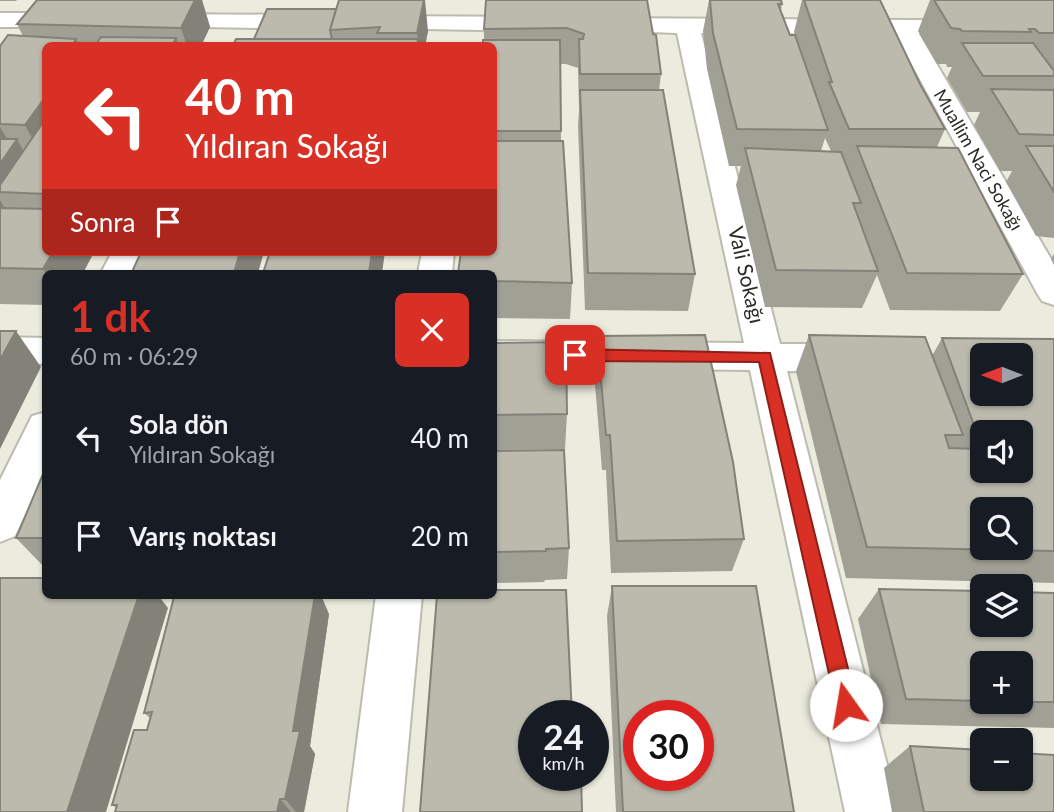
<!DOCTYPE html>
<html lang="tr">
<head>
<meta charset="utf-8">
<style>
	body { margin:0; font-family:Lato,sans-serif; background:#242831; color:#f1f3f6; height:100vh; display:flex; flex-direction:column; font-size:26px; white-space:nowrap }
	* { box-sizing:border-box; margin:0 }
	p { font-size:23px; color:#9ea1a6 }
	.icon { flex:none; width:38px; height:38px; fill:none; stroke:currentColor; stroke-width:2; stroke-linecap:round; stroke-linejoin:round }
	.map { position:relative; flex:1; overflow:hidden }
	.drawer { position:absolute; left:42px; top:270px; width:455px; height:329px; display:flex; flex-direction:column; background:#171b24; border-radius:10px; box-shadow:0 2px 5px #0004 }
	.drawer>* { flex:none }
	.hud { position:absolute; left:42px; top:42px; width:455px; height:214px; border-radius:10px; box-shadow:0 2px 5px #0004; background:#d93025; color:#fff; overflow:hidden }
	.needle { width:46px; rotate:270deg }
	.controls { position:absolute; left:970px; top:343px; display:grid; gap:14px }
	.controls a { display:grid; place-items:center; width:63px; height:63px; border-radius:10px; background:#171b24; box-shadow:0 2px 5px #0004; font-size:35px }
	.speed { position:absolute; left:518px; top:700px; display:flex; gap:14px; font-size:35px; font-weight:700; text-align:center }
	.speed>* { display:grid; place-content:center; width:91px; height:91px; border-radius:50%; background:#171b24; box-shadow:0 2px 5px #0004; line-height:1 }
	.speed small { font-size:18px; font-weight:400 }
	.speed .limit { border:10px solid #d22; background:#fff; color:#111 }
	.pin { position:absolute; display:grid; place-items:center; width:60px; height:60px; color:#fff; margin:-30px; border-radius:14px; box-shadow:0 4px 10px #0006 }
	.me { position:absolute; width:77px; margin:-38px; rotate:347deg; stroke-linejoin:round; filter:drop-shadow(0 0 5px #0008) }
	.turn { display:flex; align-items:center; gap:24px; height:147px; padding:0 28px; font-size:32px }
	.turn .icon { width:91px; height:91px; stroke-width:2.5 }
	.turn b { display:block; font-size:49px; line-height:60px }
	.then { display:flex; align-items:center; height:66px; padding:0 28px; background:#0003; gap:14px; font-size:26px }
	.round { display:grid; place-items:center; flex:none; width:74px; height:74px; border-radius:10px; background:#242831 }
	.headline { display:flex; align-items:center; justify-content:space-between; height:119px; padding:0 28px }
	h1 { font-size:42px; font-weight:700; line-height:52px; color:#d93025 }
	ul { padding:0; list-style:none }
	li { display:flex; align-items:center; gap:21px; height:98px; padding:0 28px }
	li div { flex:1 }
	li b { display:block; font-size:26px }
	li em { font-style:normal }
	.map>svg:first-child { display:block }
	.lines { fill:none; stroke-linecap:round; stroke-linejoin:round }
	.minor-casing { stroke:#bcbbae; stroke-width:4 }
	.minor { fill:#fff; fill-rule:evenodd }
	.wall { fill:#a1a095; fill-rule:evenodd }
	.shaded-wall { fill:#838279 }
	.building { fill:#bbbaad; stroke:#838279; stroke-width:2; fill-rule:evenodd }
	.route { fill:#d93025; stroke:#8d1f18; stroke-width:2 }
	.labels { text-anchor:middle; stroke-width:5; stroke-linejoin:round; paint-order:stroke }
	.far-street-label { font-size:18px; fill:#2b2b26; stroke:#fff }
	.street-label { font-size:21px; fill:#2b2b26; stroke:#fff }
</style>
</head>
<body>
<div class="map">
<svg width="1054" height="812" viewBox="0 0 1054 812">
	<rect width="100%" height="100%" fill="#ececde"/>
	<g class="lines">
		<!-- minor casing -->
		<g class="minor-casing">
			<path id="minor" d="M0,13h71l8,2 4,5 -4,5 -8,2h-71z
				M156,14l157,1 8,2 4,5 -4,5 -8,2 -165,-3 -4,-5 4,-5z
				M373,16l164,1 9,2 3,5 -3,5 -9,2 -173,-3 -3,-5 3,-5z
				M601,18l453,3v14l-135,-1 135,230v41l-12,-4 -5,-8 -142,-259 -194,-1 79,311h72l13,4 5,10 -5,10 -13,4 -65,-1 112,441h-54l-95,-442 -256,-3v-26l250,2 -67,-310 -85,-3 -3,-5 3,-5z
				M112,252h32l-9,21h-34z
				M422,252h32l-2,21h-34z
				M0,337l46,1v26l-46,-1z
				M46,412v59l-31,65 -15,6v-62l32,-64z
				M376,595h46l-20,217h-54z"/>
		</g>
		<!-- minor -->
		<use href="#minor" class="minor"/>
	</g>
	<!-- wall -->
	<path class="wall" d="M0,0h17l-1,1h-16z
		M37,0h165l8,27 -9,19h-155v206h48l-11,21h-37v32l-46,-1v-258l23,-10 -6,-12z
		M486,0l167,34 8,40 -2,16 36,184 -7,37 -103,-1 -7,-184 1,-16 -1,-42 -12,-4h-6l1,77 11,142 -2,36 -76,-1v-272l-10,-6v-11z
		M709,0h72l1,4 -1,6 9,25h5l-1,-3 8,-32h78l40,84 25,45 -8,18 86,127 -23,37 -110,-1 -13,-35 -15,33 -97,-1 -29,-122 5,-19h-12l-22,-97 -4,-38zM825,138l6,13h-10z
		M930,0h124v238l-18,-2 -30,-54 6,-11h-12l-26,-46 6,-13h-13l-20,-34 5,-11h-5l-1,-3h-9l-19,-33z
		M267,9l161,22 -3,15 -171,-7z
		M1054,254v11l-3,-6z
		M809,335l123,21 10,-18 112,1v244l-208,-5 -50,-207zM982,432h38v39h-38z
		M597,336l147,203 -12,32 -121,2 -5,-103h-4l-8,-98z
		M494,343l73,71 -2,35 -71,1z
		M494,451l75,97 -2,31 -22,1 -1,2 -50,1z
		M46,467v102l-30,-31z
		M612,586l182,226h-178l-9,-196z
		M879,589l175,4v135l-173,-4 -23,-105zM982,663l38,39h-38z
		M329,614l-19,132 5,8 -11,58h-189l2,-4 -5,-3 35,-75 3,-12 -6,-5z
		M910,746l144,66h-162l-8,-44z"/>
	<!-- shaded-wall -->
	<path class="shaded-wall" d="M195,0h7l8,27 -9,19h-14l-6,-18z
		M424,0h1l3,31 -3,15h-8l1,-6 -1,-7z
		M176,38l3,8h-7z
		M76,39l3,7h-7z
		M46,96v63l-2,2 -19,-36z
		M0,127l12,20 5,-8 20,37 -37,16v-28l8,-12 -8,-15z
		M0,200l10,18 -10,8z
		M53,252h41l-11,21h-37l-3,-4z
		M240,252h24l-6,21h-24z
		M372,252h13l-3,21h-13z
		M16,331l25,36 -41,82v-89z
		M139,595h19l10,13 -62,204h-39z
		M315,595h6l8,19 -19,132 5,8 -11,58h-8l-11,-13 8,-68z
		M280,799l11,13h-14z"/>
	<!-- building -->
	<path class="building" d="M37,0h158l-14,28 -164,-4z
		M339,0h85l-7,33h-40l3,-6 -50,3z
		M486,0h161l6,34 3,1 5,39h-81l-1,-35h4l1,-5 -17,-6 -83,1z
		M710,0h71l1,4h-4l12,31h5l33,95 -91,-1 -24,-96z
		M804,0h76l40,84 25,45h-96l-20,-47h3z
		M934,0h120v33h-15l-4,-4h-6l2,3 -69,-1 -2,-2 -9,-1z
		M267,9h69l-6,21 2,9h-78z
		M8,35l68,4 -4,7h-26v50l-21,29 -25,-1v-78z
		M101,37l75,1 -4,8h-77z
		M236,39h182l-1,7h-184z
		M483,40h77l1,91h-67v-85h-11z
		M962,43h71l21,28v5h-71z
		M991,89l63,1v45l-35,-1z
		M580,90h83l32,184 -107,-1z
		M46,118v76l-46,-2v-7z
		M0,139h17l-17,25z
		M494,141h69l9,142 -78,-2v-8h-36l3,-21h33z
		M857,146l101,2 65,126 -116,-1z
		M1026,146h28v46z
		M745,148l96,4 20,51h-8l25,68 -102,-1z
		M0,208l46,1v43h7l-10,17 -43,-1z
		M141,252h99l-6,21 -102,-1z
		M270,252h102l-3,21h-106z
		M0,331h16l-16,29z
		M705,335l28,127 11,77 -127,2 -7,-106h-4l-9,-99z
		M809,335l116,2 38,98h-18l4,13 33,1v22h38v-39h-38v4h-4l-36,-98 112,1v212l-187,-4zM982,355h38v39h-38zM982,509h38v39h-38z
		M566,342l1,72 -73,1v-72z
		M564,450l5,98 -23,1v2l-52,1v-101z
		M46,467v71h-30z
		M0,578h46v17h93l-72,217h-67z
		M612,586h144l38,226h-171zM639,716h59v59h-59z
		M879,589l103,2v34h38v-33l34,1v109h-34v-39h-38v38l-76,-2z
		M494,590h72l6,126h-38v59h47l1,37h-162l17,-217h57z
		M180,595h135l-22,136h7l-15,68h-5l-3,13h-162l2,-7h-5l22,-75h13l5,-18 -8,1 30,-116h6z
		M910,746l72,4v29h38v-26l34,2v57h-130z"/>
	<!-- route -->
	<path class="route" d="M575,349l195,4 87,352 -3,7 -8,3 -7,-3 -3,-7 -77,-343 -184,-1 -8,-6z"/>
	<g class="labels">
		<!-- far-street labels -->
		<g class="far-street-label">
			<text transform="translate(978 160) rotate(60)" y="6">Muallim Naci Sokağı</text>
		</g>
		<!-- street labels -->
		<g class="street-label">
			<text transform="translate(746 275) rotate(77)" y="7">Vali Sokağı</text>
		</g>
	</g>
</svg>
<div class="controls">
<a><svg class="needle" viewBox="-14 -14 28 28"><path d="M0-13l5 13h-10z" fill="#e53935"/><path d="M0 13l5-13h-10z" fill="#9ea1a6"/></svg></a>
<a><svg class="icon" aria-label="sound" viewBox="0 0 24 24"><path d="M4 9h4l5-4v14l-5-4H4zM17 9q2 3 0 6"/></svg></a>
<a><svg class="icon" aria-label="search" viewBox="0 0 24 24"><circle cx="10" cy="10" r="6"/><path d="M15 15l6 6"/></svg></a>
<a><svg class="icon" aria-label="layers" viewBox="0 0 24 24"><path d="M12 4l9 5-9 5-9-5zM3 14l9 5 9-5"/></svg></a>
<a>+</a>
<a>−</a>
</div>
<div class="speed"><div>24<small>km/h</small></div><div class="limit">30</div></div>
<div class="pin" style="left:575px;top:355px;background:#d93025"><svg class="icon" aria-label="arrive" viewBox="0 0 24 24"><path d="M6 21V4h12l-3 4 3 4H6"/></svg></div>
<svg class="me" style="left:846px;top:705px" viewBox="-20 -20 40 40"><circle r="19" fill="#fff"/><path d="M0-13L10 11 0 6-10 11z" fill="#d93025"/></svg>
<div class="hud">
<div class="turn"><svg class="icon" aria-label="left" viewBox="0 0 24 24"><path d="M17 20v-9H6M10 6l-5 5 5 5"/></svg><div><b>40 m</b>Yıldıran Sokağı</div></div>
<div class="then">Sonra<svg class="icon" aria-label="arrive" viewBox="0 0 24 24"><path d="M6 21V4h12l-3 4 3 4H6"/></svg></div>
</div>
<section class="drawer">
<div class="headline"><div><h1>1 dk</h1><p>60 m · 06:29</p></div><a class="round" style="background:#d93025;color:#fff"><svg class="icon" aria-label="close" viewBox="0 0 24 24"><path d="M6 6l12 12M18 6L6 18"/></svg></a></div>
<ul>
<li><svg class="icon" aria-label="left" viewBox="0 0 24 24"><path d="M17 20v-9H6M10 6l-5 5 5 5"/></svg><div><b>Sola dön</b><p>Yıldıran Sokağı</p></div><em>40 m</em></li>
<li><svg class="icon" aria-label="arrive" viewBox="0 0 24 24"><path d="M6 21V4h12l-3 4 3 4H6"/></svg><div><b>Varış noktası</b></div><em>20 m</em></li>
</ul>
</section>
</div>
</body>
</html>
